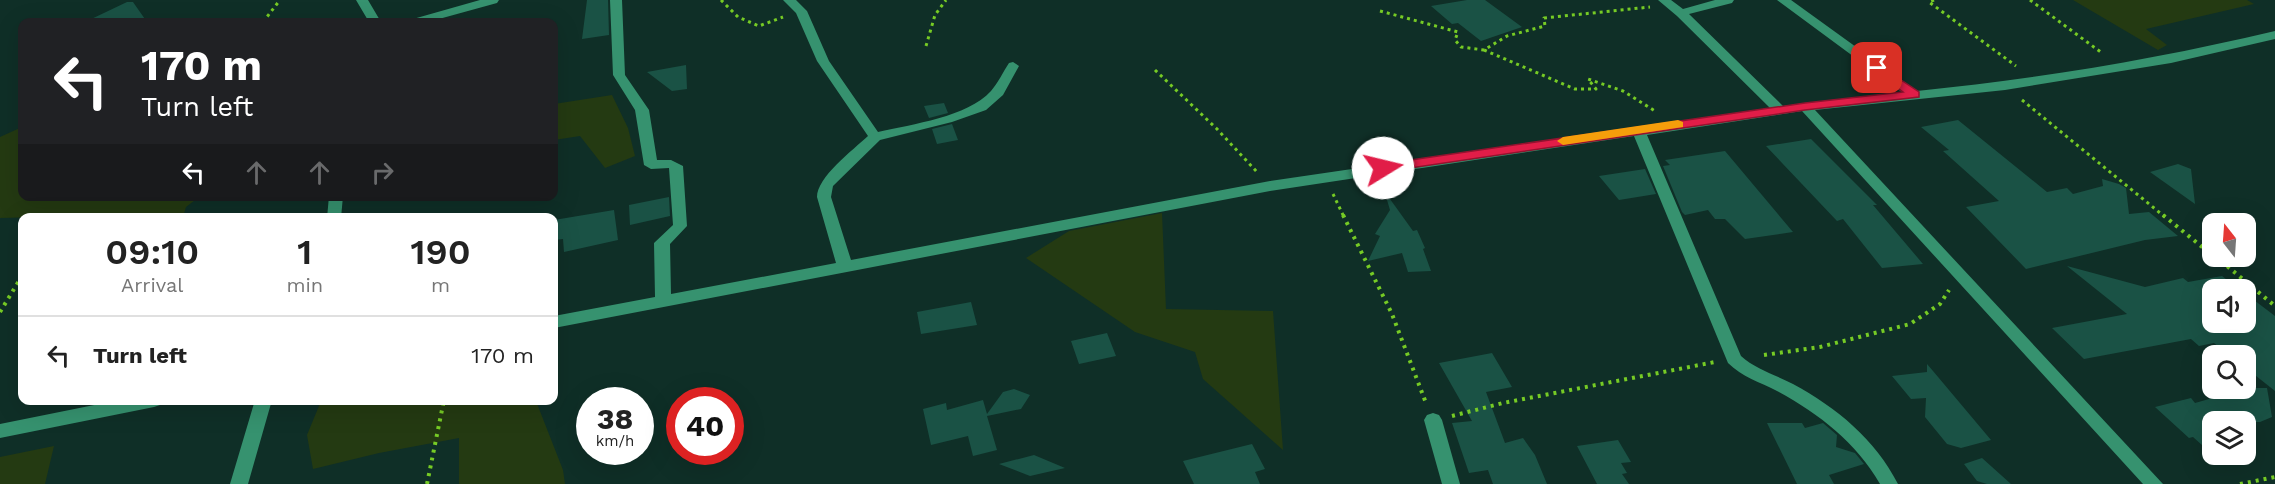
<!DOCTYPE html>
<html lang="en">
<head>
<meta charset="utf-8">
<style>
	body { margin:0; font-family:"Work Sans",sans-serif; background:#f6f6f6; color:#222; height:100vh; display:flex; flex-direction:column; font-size:22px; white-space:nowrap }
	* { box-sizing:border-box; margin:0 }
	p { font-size:20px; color:#767676 }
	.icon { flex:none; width:33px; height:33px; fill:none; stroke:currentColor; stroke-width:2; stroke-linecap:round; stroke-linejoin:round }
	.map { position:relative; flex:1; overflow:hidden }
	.side { position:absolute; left:18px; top:213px; width:540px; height:192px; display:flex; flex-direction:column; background:#fff; border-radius:12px; box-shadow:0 6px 24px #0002 }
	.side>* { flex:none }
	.banner { position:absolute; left:18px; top:18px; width:540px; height:183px; border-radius:12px; box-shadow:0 6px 24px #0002; background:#202124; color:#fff; overflow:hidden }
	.needle { width:39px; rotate:343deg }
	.controls { position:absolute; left:2202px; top:213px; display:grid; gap:12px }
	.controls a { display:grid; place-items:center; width:54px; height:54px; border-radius:12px; background:#fff; box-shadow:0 6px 24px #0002; font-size:30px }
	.speed { position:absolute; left:576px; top:387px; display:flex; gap:12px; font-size:30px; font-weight:700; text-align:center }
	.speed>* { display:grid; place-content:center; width:78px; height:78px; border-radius:50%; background:#fff; box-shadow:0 6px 24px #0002; line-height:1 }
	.speed small { font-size:15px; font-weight:400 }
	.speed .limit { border:9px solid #d22; background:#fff; color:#111 }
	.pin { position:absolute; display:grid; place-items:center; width:51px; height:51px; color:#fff; margin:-26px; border-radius:12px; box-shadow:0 3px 9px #0006 }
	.me { position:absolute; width:66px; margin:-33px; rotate:81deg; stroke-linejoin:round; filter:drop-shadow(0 0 4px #0008) }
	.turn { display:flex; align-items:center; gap:21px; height:126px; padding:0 24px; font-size:27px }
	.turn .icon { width:78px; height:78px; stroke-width:2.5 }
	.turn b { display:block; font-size:42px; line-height:51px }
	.lanes { display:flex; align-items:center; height:57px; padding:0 24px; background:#0003; justify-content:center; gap:30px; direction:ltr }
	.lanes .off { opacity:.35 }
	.eta { display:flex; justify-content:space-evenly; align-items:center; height:102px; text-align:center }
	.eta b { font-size:36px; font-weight:600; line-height:42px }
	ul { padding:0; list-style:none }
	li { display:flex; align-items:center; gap:18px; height:78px; padding:0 24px; border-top:2px solid #e0e0e0 }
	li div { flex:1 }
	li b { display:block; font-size:22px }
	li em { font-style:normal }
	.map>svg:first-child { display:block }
	.green { fill:#243a12 }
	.building { fill:#1a5245 }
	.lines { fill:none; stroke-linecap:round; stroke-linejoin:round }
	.path-far1 { stroke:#76cb25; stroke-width:3; stroke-dasharray:3 4; stroke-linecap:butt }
	.path { stroke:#76cb25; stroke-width:4; stroke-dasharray:3 5; stroke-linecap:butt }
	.minor { fill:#36926f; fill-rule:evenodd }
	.route { fill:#e11d48; stroke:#92132f; stroke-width:1.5 }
	.slow { fill:#f59e0b }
</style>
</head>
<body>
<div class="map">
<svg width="2275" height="484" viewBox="0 0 2275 484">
	<rect width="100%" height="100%" fill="#0f2f27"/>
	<!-- green -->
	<path class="green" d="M2073,0h174l7,4 -108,25 21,16 -9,5z
		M612,95l16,33 7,28 -30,12 -25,-32 -26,4v-36z
		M22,127v69l177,1 -13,10 -3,10 -100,1 -5,-2 -78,2v-81z
		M1162,213l4,96 107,2 10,139 -80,-71 -8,-27 -60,-20 -109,-74 43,-27z
		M321,401h215l27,69 2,14h-106v-46l-80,15 -66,16 -6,-34z
		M54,446l-9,38h-45v-27z"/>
	<!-- building -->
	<path class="building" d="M587,0h21l1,35 -27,4z
		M1467,0h18l37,27 -41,14 -23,-18 -6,1 -21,-18z
		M127,2h6l14,20h-62z
		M686,65l1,24 -15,2 -25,-19z
		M944,103l4,10 -19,5 -5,-12z
		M1958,120l89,72 20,-4 6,6 30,-8 -1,-7 17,5 7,4 3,26 20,-2 29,24 -33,4 -119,29 -60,-62 33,-6 -56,-50 6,-1 -28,-23z
		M952,124l6,16 -21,4 -5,-15z
		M1811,139l66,66h-4l50,59 -41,4 -39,-49 -6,2 -71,-75z
		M1725,151l68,81 -48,7 -20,-20h-10l-7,-9 -23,5 -3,-3 -19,-46 7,-1 -5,-5z
		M2178,164l13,5 4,35 -45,-32z
		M1645,169l11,25 -37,6 -20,-24z
		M669,197l1,19 -40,9 -1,-20z
		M1390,199l23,32 4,-1 8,18 -2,1 8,22 -23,1 -6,-19 -34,8 12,-25 -5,-2 15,-24 -3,-10z
		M614,210l4,30 -54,12 -1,-13 -9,1v-20z
		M2067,266l78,21 38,-9 5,4 34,-6 18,14h-28v32h34v-28l29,22v75l-29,-23v-12h-16l-16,-13 -15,3 -8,-7 -107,20 -32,-31 75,-14z
		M971,302l6,23 -56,9 -4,-22z
		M1107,333l9,23 -37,8 -8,-23z
		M1492,353l20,34 -26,5 19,51 18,-5 12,17 12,29h-54l-5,-14 -19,3 -17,-50 20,-2 -33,-58z
		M1927,364l6,7 58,69 -30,8 -14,-4 -22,-27 1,-19 -15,1 -19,-23 35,-4z
		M2222,388h45l5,29 -12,5h-48v32l-19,-17 -4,1 -34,-31 36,-9 4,5 28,-8z
		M1014,389l16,6 -9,14 -34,7 10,34 -24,6 -5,-20 -37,9 -8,-36 23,-6 1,7 36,-10 4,14 16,-22z
		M1767,423h35l3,5 18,-5 14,12 -1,12 19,6 9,11 -35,11 5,9h-37z
		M1618,440l13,22 -10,1 6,10 -5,1 7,10h-32l-20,-38z
		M1252,444l13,25 -10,3 5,12h-66l-11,-23z
		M1034,455l31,13 -35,8 -31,-12z
		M1982,458l29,26h-24l-10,-3 -13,-17z"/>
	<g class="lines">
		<!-- path-far1 -->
		<path class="path-far1" d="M721,0l17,17 21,9 24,-9
			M1934,0l-5,2 87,64
			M2030,0l72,53
			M1380,11l78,21 -3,8 6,7 23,3 23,-14 38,-10 -1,-8 106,-11
			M263,22l17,-22
			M926,46l9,-31 11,-15
			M1484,50l91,39h21l-8,-10 35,12 32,20
			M1155,70l62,59 40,43
			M2022,100l143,117
			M1333,194l11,23"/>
		<!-- path -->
		<path class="path" d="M1343,215l49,99 34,89
			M2163,215l49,40
			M2215,256l60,50
			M0,312l22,-36
			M1764,355l56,-8 90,-23 30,-20 9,-14
			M1452,416l51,-13 212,-41
			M427,484l17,-84
			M2240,484l35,-7"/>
		<!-- minor -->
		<path class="minor" d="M356,0h12l13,22h-12z
			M480,0h19l-2,3 -69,19h-17l2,-3z
			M610,0h12l3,75 24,35 8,50h14l12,6 4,60 -17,18 1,50 165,-31 -19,-66c0,-20 36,-47 51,-61l-51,-75 -21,-48 -13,-13h13l11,11 22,50 49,71c35,-8 89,-15 113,-41 7,-8 12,-19 18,-28l4,-1 6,4 -16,29 -17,15 -34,12 -72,18 -47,46 -2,11 20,63 419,-79 500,-73 -93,-92 -19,-16h13l12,9 32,-9h19l-2,3 -43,11 94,92 120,-13 -126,-93h14l126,91c121,-12 240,-32 358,-60v8l-104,24 -166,27 -190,20 348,374h-20l-341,-373 -155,24 94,221c14,13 35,19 52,28 44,24 82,55 105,100h-18c-24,-42 -61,-70 -103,-93 -17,-9 -35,-14 -49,-28l-94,-227 -364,55 -716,137v-12l101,-19 -1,-54 19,-18 -4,-57 -18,1 -7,-4 -9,-55 -22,-35z
			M329,196h14l-2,22h-14z
			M119,400h43l-2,5 -6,2 -154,31v-14z
			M255,400h17l-24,84h-18z
			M1433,413l6,2 3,5 18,64h-18l-18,-64 3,-5z"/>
	</g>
	<!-- route -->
	<path class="route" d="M1877,64l42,28v5l-114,13 -422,62 -7,-4 7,-4 422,-61 98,-11 -30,-22 -2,-2z"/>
	<!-- slow -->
	<path class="slow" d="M1678,120l5,2v5l-120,18 -6,-4 6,-4z"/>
</svg>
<div class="controls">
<a><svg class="needle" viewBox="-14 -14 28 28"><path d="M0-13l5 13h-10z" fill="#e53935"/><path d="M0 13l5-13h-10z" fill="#767676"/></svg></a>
<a><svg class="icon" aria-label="sound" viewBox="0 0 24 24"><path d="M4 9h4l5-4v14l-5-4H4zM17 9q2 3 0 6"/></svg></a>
<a><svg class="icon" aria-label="search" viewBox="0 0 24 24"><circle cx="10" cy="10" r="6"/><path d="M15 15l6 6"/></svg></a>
<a><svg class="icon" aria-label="layers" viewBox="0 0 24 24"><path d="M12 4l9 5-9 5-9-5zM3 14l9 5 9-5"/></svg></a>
</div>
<div class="speed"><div>38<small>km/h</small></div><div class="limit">40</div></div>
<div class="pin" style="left:1877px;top:68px;background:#d93025"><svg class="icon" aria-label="arrive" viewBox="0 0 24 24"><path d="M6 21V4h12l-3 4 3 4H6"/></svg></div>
<svg class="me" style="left:1383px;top:168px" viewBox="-20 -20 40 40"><circle r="19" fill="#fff"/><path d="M0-13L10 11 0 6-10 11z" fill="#e11d48"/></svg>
<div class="banner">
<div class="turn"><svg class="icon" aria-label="left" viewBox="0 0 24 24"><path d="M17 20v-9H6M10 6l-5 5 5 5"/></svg><div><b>170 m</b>Turn left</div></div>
<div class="lanes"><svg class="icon" aria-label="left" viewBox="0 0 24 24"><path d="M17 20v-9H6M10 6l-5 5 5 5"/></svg><svg class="icon off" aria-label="ahead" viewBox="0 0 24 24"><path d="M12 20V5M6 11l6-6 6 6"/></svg><svg class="icon off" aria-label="ahead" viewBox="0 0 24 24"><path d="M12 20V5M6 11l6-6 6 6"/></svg><svg class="icon off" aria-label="right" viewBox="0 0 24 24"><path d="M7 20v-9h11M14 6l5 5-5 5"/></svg></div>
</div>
<section class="side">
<div class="eta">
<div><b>09:10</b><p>Arrival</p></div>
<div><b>1</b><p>min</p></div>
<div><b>190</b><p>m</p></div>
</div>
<ul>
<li><svg class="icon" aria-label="left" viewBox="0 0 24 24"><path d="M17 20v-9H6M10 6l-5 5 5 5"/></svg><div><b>Turn left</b></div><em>170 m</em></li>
</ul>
</section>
</div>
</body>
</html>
